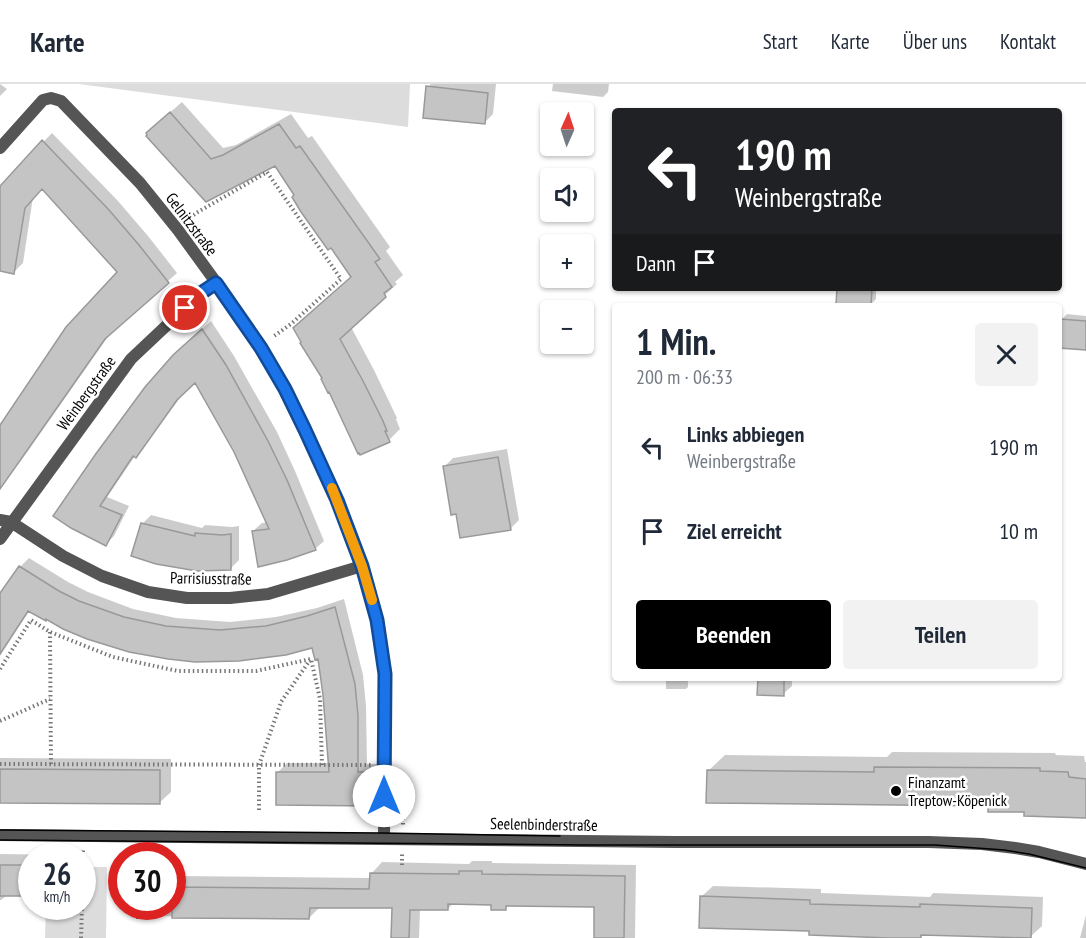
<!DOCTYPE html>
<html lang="de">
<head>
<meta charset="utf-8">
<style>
  :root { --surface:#fff; --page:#f2f2f3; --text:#1f2937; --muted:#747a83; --line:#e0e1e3; --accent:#000 }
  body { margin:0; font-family:"PT Sans Narrow",sans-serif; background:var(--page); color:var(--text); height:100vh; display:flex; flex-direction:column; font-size:22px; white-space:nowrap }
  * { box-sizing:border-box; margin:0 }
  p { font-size:20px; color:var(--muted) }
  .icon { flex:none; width:33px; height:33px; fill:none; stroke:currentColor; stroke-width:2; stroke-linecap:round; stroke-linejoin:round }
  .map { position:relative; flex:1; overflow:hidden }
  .panel { position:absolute; left:612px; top:219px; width:450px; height:378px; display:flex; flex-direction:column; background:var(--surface); border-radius:6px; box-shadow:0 2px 4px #0004 }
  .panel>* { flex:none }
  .top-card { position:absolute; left:612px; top:24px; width:450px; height:183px; border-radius:6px; box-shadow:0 2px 4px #0004; background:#202124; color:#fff; overflow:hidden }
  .needle { width:39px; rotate:3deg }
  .fabs { position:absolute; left:540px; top:18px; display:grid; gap:12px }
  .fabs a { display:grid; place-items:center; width:54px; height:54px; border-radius:6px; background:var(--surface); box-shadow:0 2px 4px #0004; font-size:30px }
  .speed { position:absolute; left:18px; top:758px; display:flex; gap:12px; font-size:30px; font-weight:700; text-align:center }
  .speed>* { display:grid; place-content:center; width:78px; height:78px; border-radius:50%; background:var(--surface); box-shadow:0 2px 4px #0004; line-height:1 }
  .speed small { font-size:15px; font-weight:400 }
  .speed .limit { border:9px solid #d22; background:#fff; color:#111 }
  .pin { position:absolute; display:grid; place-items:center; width:51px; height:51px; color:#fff; margin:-26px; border:3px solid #fff; border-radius:50%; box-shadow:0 2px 6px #0007 }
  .me { position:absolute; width:66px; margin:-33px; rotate:0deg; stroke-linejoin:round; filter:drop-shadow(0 0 4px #0008) }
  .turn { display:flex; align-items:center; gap:21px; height:126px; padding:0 24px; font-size:27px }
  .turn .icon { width:78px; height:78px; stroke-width:2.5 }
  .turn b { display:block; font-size:42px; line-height:51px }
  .then { display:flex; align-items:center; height:57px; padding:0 24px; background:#0003; gap:12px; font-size:22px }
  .round { display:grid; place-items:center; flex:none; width:63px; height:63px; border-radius:6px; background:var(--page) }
  .summary { display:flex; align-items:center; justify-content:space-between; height:102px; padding:0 24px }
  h1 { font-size:36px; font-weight:800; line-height:45px }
  .button { display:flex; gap:12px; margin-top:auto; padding:12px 24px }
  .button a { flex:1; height:69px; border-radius:6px; background:var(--accent); color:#fff; font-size:24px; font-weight:800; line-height:69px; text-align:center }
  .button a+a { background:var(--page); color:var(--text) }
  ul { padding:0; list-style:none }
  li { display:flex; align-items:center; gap:18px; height:84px; padding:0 24px }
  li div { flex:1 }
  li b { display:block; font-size:22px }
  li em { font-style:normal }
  header { display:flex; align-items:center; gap:36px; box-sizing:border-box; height:84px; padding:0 30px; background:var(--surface); border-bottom:2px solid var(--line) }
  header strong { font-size:28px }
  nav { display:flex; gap:33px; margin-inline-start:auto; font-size:21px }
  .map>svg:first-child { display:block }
</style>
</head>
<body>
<header>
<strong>Karte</strong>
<nav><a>Start</a><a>Karte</a><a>Über uns</a><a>Kontakt</a></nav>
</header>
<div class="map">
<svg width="1086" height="854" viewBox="0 0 1086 854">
  <rect width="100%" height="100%" fill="#fff"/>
  <path fill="#dcdcdc" d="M79 0H410L408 43Z
    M83 783H107L106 854H45L46 822H82Z"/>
  <path fill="#0003" d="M0 0 7 5 0 12Z
    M431 0H496L493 30 484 39 428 3Z
    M553 0H609L608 8 603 13 552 7Z
    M182 18 223 64 236 61 291 30 308 54 312 52 390 163 386 167 403 191 395 198 397 200 351 243 374 286 397 334 396 335 400 345 389 356 330 305 352 193 275 80 206 116 159 38Z
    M52 49 118 117 148 152 177 189 112 247 28 367 9 393 0 403V343L119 188 42 104 33 113 23 179 14 188 0 186V103Z
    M839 204H876V215L870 221Z
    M1067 230 1086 232V264L1061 236Z
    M211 237 234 272 277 348 295 387 324 457 315 465 253 447 262 439 268 438 235 367 195 296 185 307 144 363 135 372 107 413 129 422 114 452 106 460 71 443 184 262Z
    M507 365 519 436 510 445 457 428 444 383 453 374Z
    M151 431 202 444 205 441 232 443 239 442V476L230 485 142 440Z
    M29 474 68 498 88 508 133 525 176 534 230 538 276 533 317 524 344 515 363 591 366 622 367 680H382V711L373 720 278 688 287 679H329L324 611 319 574 313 562 30 526 0 572V512L20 483Z
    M666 594H688V603L686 605H666Z
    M760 594H792V602L783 610Z
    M892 668 1055 669 1056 671 1084 672 1085 678H1086V734L1026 727 989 720 708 687 725 671 887 673Z
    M0 674 171 675V708L159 719 0 718Z
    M0 770 69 771H32V811H7L1 816H0Z
    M472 777H492V779L636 781 635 854H595L596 821 510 820 505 825 492 820 453 819 448 825H420L419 854H392L393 822 320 823 309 834 146 832V822H172V792L371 794V790L382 778 469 780Z
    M713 802 821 805V809L930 813 933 809 1043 813 1042 842 1030 853 924 850 920 854 811 846 701 813Z
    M1086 831V854H1080Z"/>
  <path fill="#c4c4c4" stroke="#999" stroke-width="1.5" d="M426 2 488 9 485 40 423 34Z
    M170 28 211 75 223 71 279 40 296 64 300 62 380 175 375 178 392 203 384 209 386 213 340 255 363 297 383 337 387 347H385L390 358 360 371 359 369 358 370 329 308 328 309 321 295 322 294 300 259 301 258 293 244 351 193 331 164 328 166 301 128 292 113 294 111 275 82 206 118 146 52 147 51 146 49Z
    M42 56 109 126 139 161 169 199 105 255 0 405V341L66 243 117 188 42 105 25 124 14 190 0 187V102Z
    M837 204H872L871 222 836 220Z
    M1060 235 1086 237V266L1059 264Z
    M202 245 226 281 268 357 287 396 316 466 287 476 258 483 252 447 269 445 234 368 195 299 177 316 136 374 133 372 100 422 122 431 106 462 71 444 53 432 95 371 145 303 173 271Z
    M498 373 511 446 460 454 456 430 451 431 443 382Z
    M141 439 195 452V449L222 451 231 450V486L197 487 156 480 131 472Z
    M19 482 59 507 79 517 124 533 166 542 220 546 266 542 307 532 335 523 355 600 358 632V688H374V722L276 721V688H329L323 611 318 575 315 576 312 564 286 571 239 577 195 578 168 575 129 568 87 555 63 545 46 535V537L28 527 0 570V509Z
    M758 594H784V612L757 611Z
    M874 683 1040 684V687L1068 688 1069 693 1086 695V734L1024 732V728H988V722L706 719 707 686 874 688Z
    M0 685 160 686V720L0 719Z
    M0 781H32V812H0Z
    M459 787H482V790L625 792 624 854H594V823L506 822V826H491V821L448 820V826H410L409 854H391L392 824H310L309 835 172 834V803L369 805 370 789 459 790Z
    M700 812 810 816V820L920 823V820L1032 824 1031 854 921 851V854H888L809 851V847L699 844Z"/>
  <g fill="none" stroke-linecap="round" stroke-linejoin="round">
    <path stroke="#777" stroke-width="4" stroke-dasharray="1.5 3" stroke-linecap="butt" d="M190 134 196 129 267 88 341 195 291 240 274 252
      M50 548 51 680
      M0 585 31 536 50 548 113 573 178 587H256L311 575 320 615 322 681
      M0 637 50 615
      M0 680 371 681
      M399 725H403V741
      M259 726V681L281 618 310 576
      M402 781V769
      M82 795 83 766
      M138 835V822
      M81 854 82 822"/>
    <path stroke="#555" stroke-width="12" d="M0 64 43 16 51 14 61 17 140 99 178 146 226 212 261 263 284 305 305 346 337 416 362 482 377 536 385 590 384 755
      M0 436 11 438 63 472 102 492 148 508 187 514H230L268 510 362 482
      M0 455 131 275 201 209 216 199"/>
    <path stroke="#555" stroke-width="12" d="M0 751 676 758H929L982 760 1015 764 1039 768 1086 780"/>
    <path stroke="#000" stroke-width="1.5" d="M0 746 381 749 560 752
      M0 756 586 761H935L1004 766 1029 770 1086 784"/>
  </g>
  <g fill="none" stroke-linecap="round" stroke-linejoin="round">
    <defs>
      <path id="route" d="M185 224 201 209 216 199 261 264 285 305 305 346 337 416 362 482 377 536 385 590 384 712"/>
    </defs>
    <use href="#route" stroke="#114b97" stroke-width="15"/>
    <use href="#route" stroke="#1a73e8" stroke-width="10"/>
    <path stroke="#f59e0b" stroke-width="10" d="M332 404 362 482 372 516"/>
  </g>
  <circle fill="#000" stroke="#fff" stroke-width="2" cx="896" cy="707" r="6"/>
  <g text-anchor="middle" stroke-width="5" stroke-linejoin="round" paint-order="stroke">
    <g font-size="16" fill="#000" stroke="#fff">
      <text transform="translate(192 140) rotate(53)" y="6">Gelnitzstraße</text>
      <text transform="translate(86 309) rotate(-54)" y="6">Weinbergstraße</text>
      <text transform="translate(211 494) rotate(1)" y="6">Parrisiusstraße</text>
      <text transform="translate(544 740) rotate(1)" y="6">Seelenbinderstraße</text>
    </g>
    <g font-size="16" fill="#000" stroke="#fff" text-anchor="start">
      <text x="908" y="704">Finanzamt<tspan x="908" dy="18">Treptow-Köpenick</tspan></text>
    </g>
  </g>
</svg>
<div class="fabs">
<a><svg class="needle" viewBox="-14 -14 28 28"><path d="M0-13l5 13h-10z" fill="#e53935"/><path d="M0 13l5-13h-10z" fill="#747a83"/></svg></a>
<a><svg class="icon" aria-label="sound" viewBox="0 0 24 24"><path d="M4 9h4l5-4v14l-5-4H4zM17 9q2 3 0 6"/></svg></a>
<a>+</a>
<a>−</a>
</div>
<div class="speed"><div>26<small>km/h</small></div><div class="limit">30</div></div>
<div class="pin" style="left:185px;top:224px;background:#d93025"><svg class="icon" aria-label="arrive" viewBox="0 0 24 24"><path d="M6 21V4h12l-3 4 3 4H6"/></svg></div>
<svg class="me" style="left:384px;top:712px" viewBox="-20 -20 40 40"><circle r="19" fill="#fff"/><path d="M0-13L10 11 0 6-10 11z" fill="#1a73e8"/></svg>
<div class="top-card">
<div class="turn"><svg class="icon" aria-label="left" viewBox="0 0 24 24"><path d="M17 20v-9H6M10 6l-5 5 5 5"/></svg><div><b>190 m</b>Weinbergstraße</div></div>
<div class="then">Dann<svg class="icon" aria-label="arrive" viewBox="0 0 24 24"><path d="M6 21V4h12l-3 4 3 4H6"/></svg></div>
</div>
<section class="panel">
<div class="summary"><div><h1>1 Min.</h1><p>200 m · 06:33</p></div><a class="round"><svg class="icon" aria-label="close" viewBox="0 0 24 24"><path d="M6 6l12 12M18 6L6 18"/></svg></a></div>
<ul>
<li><svg class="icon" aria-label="left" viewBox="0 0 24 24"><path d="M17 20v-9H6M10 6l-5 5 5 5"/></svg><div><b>Links abbiegen</b><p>Weinbergstraße</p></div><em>190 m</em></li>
<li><svg class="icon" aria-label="arrive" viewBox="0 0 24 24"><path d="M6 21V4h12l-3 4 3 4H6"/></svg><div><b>Ziel erreicht</b></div><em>10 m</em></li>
</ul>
<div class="button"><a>Beenden</a><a>Teilen</a></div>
</section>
</div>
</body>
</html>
